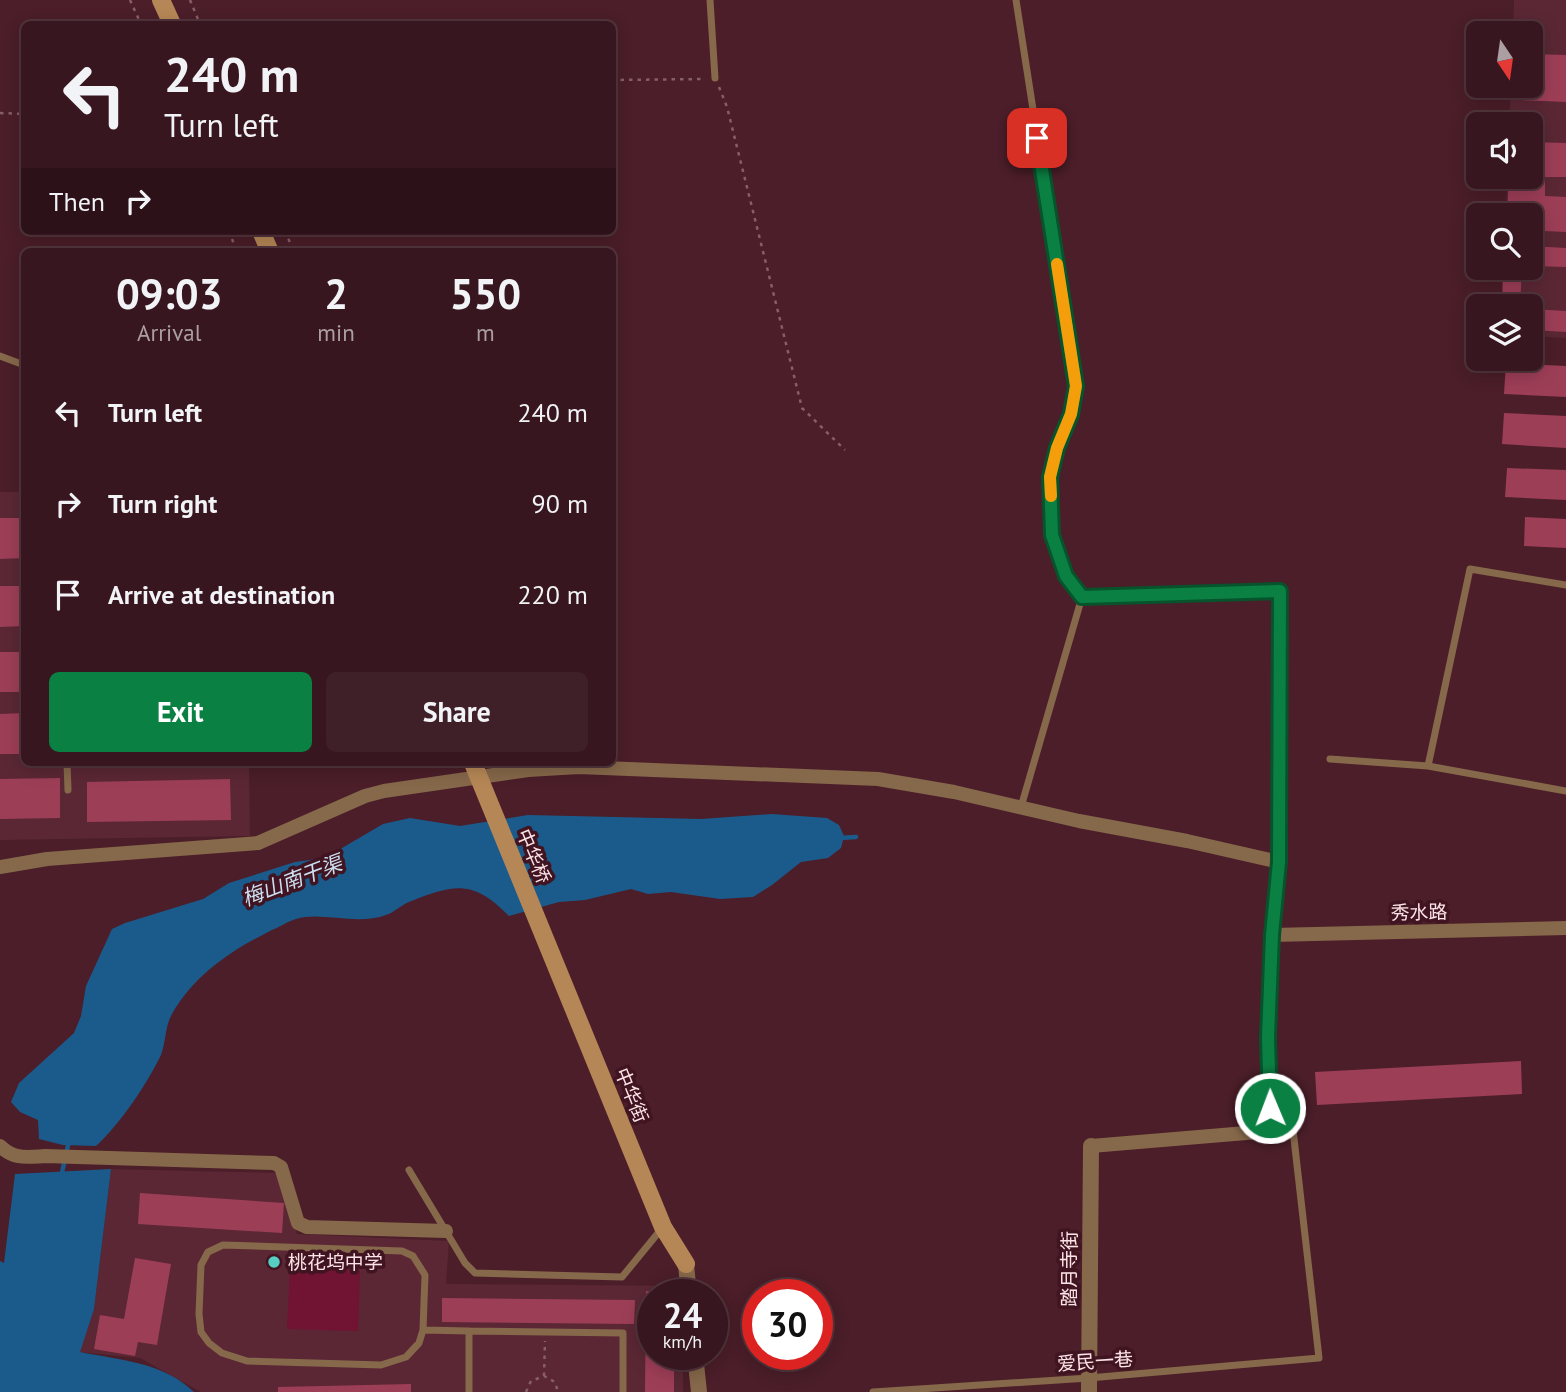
<!DOCTYPE html>
<html lang="en">
<head>
<meta charset="utf-8">
<style>
  :root { --surface:#38161f; --page:#3f1f28; --text:#f1f3f6; --muted:#ab9fa4; --line:#52353d; --accent:#0b8043 }
  body { margin:0; font-family:"PT Sans","Noto Sans SC",sans-serif; background:var(--page); color:var(--text); height:100vh; display:flex; flex-direction:column; font-size:26px; white-space:nowrap }
  * { box-sizing:border-box; margin:0 }
  p { font-size:23px; color:var(--muted) }
  .icon { flex:none; width:38px; height:38px; fill:none; stroke:currentColor; stroke-width:2; stroke-linecap:round; stroke-linejoin:round }
  .map { position:relative; flex:1; overflow:hidden }
  .side { position:absolute; left:21px; top:248px; width:595px; height:518px; display:flex; flex-direction:column; background:var(--surface); border-radius:10px; box-shadow:0 4px 18px #0003,0 0 0 2px var(--line) }
  .side>* { flex:none }
  .hud { position:absolute; left:21px; top:21px; width:595px; height:214px; border-radius:10px; box-shadow:0 4px 18px #0003,0 0 0 2px var(--line); background:#38161f; color:var(--text); overflow:hidden }
  .needle { width:46px; rotate:167deg }
  .buttons { position:absolute; left:1466px; top:21px; display:grid; gap:14px }
  .buttons a { display:grid; place-items:center; width:77px; height:77px; border-radius:10px; background:var(--surface); box-shadow:0 4px 18px #0003,0 0 0 2px var(--line); font-size:35px }
  .speed { position:absolute; left:637px; top:1279px; display:flex; gap:14px; font-size:35px; font-weight:700; text-align:center }
  .speed>* { display:grid; place-content:center; width:91px; height:91px; border-radius:50%; background:var(--surface); box-shadow:0 4px 18px #0003,0 0 0 2px var(--line); line-height:1 }
  .speed small { font-size:18px; font-weight:400 }
  .speed .limit { border:10px solid #d22; background:#fff; color:#111 }
  .pin { position:absolute; display:grid; place-items:center; width:60px; height:60px; color:#fff; margin:-30px; border-radius:14px; box-shadow:0 4px 10px #0006 }
  .me { position:absolute; width:77px; margin:-38px; rotate:359deg; stroke-linejoin:round; filter:drop-shadow(0 0 5px #0008) }
  .turn { display:flex; align-items:center; gap:24px; height:147px; padding:0 28px; font-size:32px }
  .turn .icon { width:91px; height:91px; stroke-width:2.5 }
  .turn b { display:block; font-size:49px; line-height:60px }
  .then { display:flex; align-items:center; height:66px; padding:0 28px; background:#0003; gap:14px; font-size:26px }
  .eta { display:flex; justify-content:space-evenly; align-items:center; height:119px; text-align:center }
  .eta b { font-size:42px; font-weight:800; line-height:49px }
  .action { display:flex; gap:14px; margin-top:auto; padding:14px 28px }
  .action a { flex:1; height:80px; border-radius:10px; background:var(--accent); color:#fff; font-size:28px; font-weight:800; line-height:80px; text-align:center }
  .action a+a { background:var(--page); color:var(--text) }
  ul { padding:0; list-style:none }
  li { display:flex; align-items:center; gap:21px; height:91px; padding:0 28px }
  li div { flex:1 }
  li b { display:block; font-size:26px }
  li em { font-style:normal }
  .map>svg:first-child { display:block }
</style>
</head>
<body>
<div class="map">
<svg width="1566" height="1392" viewBox="0 0 1566 1392">
  <rect width="100%" height="100%" fill="#4b1e29"/>
  <path fill="#5b2735" d="M1514 0H1566V338L1531 336V306H1502L1504 268H1531V215H1506L1507 177H1531V124H1509L1511 86H1531V33H1513Z
    M0 492H24V763H249L250 836 0 840Z
    M111 1169 277 1173 297 1234 449 1241 446 1284 685 1286V1295H653V1354L683 1355V1392H201L140 1358 79 1352 94 1309Z"/>
  <path fill="#711333" d="M290 1268 360 1270 358 1331 287 1329Z"/>
  <path fill="#1b5b8c" d="M772 814 827 818 839 825 844 836 841 848 828 858 801 862 772 885 753 897 720 899 671 892 648 894 631 889 585 900 559 902 509 916C474 880 455 883 409 902 401 905 395 912 386 915 357 926 321 911 296 919 288 921 280 927 272 930 232 950 195 974 172 1014 165 1026 166 1042 161 1055 147 1084 120 1124 96 1146L63 1145 39 1139 38 1120 20 1112 11 1102 19 1083 74 1033 81 1016 86 986 112 929 125 923 203 899 229 883 295 862 325 858 383 824 410 818 460 826 528 815 701 819Z
    M111 1169 94 1309 80 1352C119 1360 163 1362 194 1392H0V1261L4 1263 15 1174Z"/>
  <g fill="none" stroke-linecap="round" stroke-linejoin="round">
    <path stroke="#1b5b8c" stroke-width="4.5" d="M839 838 856 837
      M61 1177 69 1141"/>
  </g>
  <path fill="#9d3e57" d="M1531 54 1566 55V102L1521 100 1522 86H1531Z
    M1531 142 1566 143V177H1545V196L1566 197V232L1544 231 1543 236 1531 235V215H1507L1509 177H1531Z
    M1531 246 1566 248V267L1531 266Z
    M1508 268H1522L1520 306H1502L1503 269Z
    M1531 309 1566 311V332L1531 330Z
    M1506 363 1566 366V397L1504 394Z
    M1504 413 1566 416V448L1502 444Z
    M1507 468 1566 470V500L1505 497Z
    M1525 517 1566 519V548L1524 546Z
    M0 518H24V558L0 559Z
    M0 586H24V626L0 627Z
    M0 652H24V692H0Z
    M24 713V754H0V714Z
    M60 778V818L0 819V779Z
    M230 779 231 820 87 822V782Z
    M1521 1061 1522 1094 1317 1105 1315 1072Z
    M140 1193 284 1203 282 1233 138 1224Z
    M135 1258 171 1264 157 1345 138 1342 135 1356 94 1349 100 1315 124 1319Z
    M646 1291H675V1295H653V1354H674V1392H645Z
    M442 1298 635 1300 634 1324 442 1322Z
    M411 1384V1392H278V1387Z"/>
  <g fill="none" stroke-linecap="round" stroke-linejoin="round">
    <path stroke="#865f68" stroke-width="2.5" stroke-dasharray="3.5 5" stroke-linecap="butt" d="M130 0 141 24
      M190 0 200 24
      M612 80 704 79
      M719 87 727 107 802 408 845 450
      M0 113 24 114
      M229 231 237 252
      M285 231 294 252
      M544 1376 545 1341
      M526 1392 531 1381 544 1376 555 1382 558 1392"/>
    <path stroke="#86684a" stroke-width="7" d="M710 0 715 78
      M1016 0 1076 386 1071 414 1057 448 1050 477 1052 535 1066 576 1082 597 1280 591 1279 861
      M0 356 24 365
      M1330 759 1428 766 1566 791
      M67 763 68 790
      M1428 766 1470 569 1566 585
      M1021 807 1082 597
      M409 1170 465 1263 475 1273 622 1277 663 1227
      M223 1245 402 1251 413 1256 425 1275 423 1330 419 1343 406 1357 381 1365 247 1361 222 1353 209 1343 201 1332 199 1314 201 1265 208 1252Z
      M423 1330 469 1331
      M469 1392V1331L623 1333V1392
      M873 1392 1089 1378 1319 1358 1293 1130 1271 1131"/>
    <path stroke="#86684a" stroke-width="14" d="M0 867 47 859 258 843 365 796 384 791 528 770 579 767 878 779 954 792 1079 821 1187 841 1279 862C1271 952 1268 1041 1270 1131L1091 1146
      M1272 935 1566 928
      M0 1146C14 1160 27 1157 45 1156L274 1163 281 1167 298 1223 307 1227 446 1231"/>
    <path stroke="#86684a" stroke-width="16" d="M686 1264 689 1295
      M695 1354 699 1392
      M1089 1392 1091 1146"/>
    <path stroke="#b68756" stroke-width="18" d="M161 0 172 24
      M261 231 270 252
      M473 763 663 1227 686 1264"/>
  </g>
  <g fill="none" stroke-linecap="round" stroke-linejoin="round">
    <defs>
      <path id="route" d="M1037 138 1076 386 1071 414 1057 448 1050 477 1052 535 1066 576 1082 597 1280 591 1279 862 1272 935 1268 1037 1270 1108"/>
    </defs>
    <use href="#route" stroke="#07532c" stroke-width="18"/>
    <use href="#route" stroke="#0b8043" stroke-width="12"/>
    <path stroke="#f59e0b" stroke-width="12" d="M1051 496 1050 477 1057 448 1071 414 1076 386 1057 264"/>
  </g>
  <circle fill="#56cec2" stroke="#401420" stroke-width="2.5" cx="274" cy="1262" r="7"/>
  <g text-anchor="middle" stroke-width="7" stroke-linejoin="round" paint-order="stroke">
    <g font-size="19" fill="#fce3e7" stroke="#401420">
      <text transform="translate(534 856) rotate(67)" y="7">中华桥</text>
      <text transform="translate(1419 912) rotate(-1)" y="7">秀水路</text>
      <text transform="translate(632 1095) rotate(68)" y="7">中华街</text>
      <text transform="translate(1069 1269) rotate(-90)" y="7">踏月寺街</text>
      <text transform="translate(1095 1361) rotate(-4)" y="7">爱民一巷</text>
    </g>
    <g font-size="19" fill="#fce3e7" stroke="#401420" text-anchor="start">
      <text x="288" y="1269">桃花坞中学</text>
    </g>
    <g font-size="21" font-style="italic" fill="#ccdff0" stroke="#401420">
      <text transform="translate(292 881) rotate(-21)" y="7">梅山南干渠</text>
    </g>
  </g>
</svg>
<div class="buttons">
<a><svg class="needle" viewBox="-14 -14 28 28"><path d="M0-13l5 13h-10z" fill="#e53935"/><path d="M0 13l5-13h-10z" fill="#ab9fa4"/></svg></a>
<a><svg class="icon" aria-label="sound" viewBox="0 0 24 24"><path d="M4 9h4l5-4v14l-5-4H4zM17 9q2 3 0 6"/></svg></a>
<a><svg class="icon" aria-label="search" viewBox="0 0 24 24"><circle cx="10" cy="10" r="6"/><path d="M15 15l6 6"/></svg></a>
<a><svg class="icon" aria-label="layers" viewBox="0 0 24 24"><path d="M12 4l9 5-9 5-9-5zM3 14l9 5 9-5"/></svg></a>
</div>
<div class="speed"><div>24<small>km/h</small></div><div class="limit">30</div></div>
<div class="pin" style="left:1037px;top:138px;background:#d93025"><svg class="icon" aria-label="arrive" viewBox="0 0 24 24"><path d="M6 21V4h12l-3 4 3 4H6"/></svg></div>
<svg class="me" style="left:1270px;top:1108px" viewBox="-20 -20 40 40"><circle r="17" fill="#0b8043" stroke="#fff" stroke-width="3"/><path d="M0-11L8 9 0 5-8 9z" fill="#fff"/></svg>
<div class="hud">
<div class="turn"><svg class="icon" aria-label="left" viewBox="0 0 24 24"><path d="M17 20v-9H6M10 6l-5 5 5 5"/></svg><div><b>240 m</b>Turn left</div></div>
<div class="then">Then<svg class="icon" aria-label="right" viewBox="0 0 24 24"><path d="M7 20v-9h11M14 6l5 5-5 5"/></svg></div>
</div>
<section class="side">
<div class="eta">
<div><b>09:03</b><p>Arrival</p></div>
<div><b>2</b><p>min</p></div>
<div><b>550</b><p>m</p></div>
</div>
<ul>
<li><svg class="icon" aria-label="left" viewBox="0 0 24 24"><path d="M17 20v-9H6M10 6l-5 5 5 5"/></svg><div><b>Turn left</b></div><em>240 m</em></li>
<li><svg class="icon" aria-label="right" viewBox="0 0 24 24"><path d="M7 20v-9h11M14 6l5 5-5 5"/></svg><div><b>Turn right</b></div><em>90 m</em></li>
<li><svg class="icon" aria-label="arrive" viewBox="0 0 24 24"><path d="M6 21V4h12l-3 4 3 4H6"/></svg><div><b>Arrive at destination</b></div><em>220 m</em></li>
</ul>
<div class="action"><a>Exit</a><a>Share</a></div>
</section>
</div>
</body>
</html>
